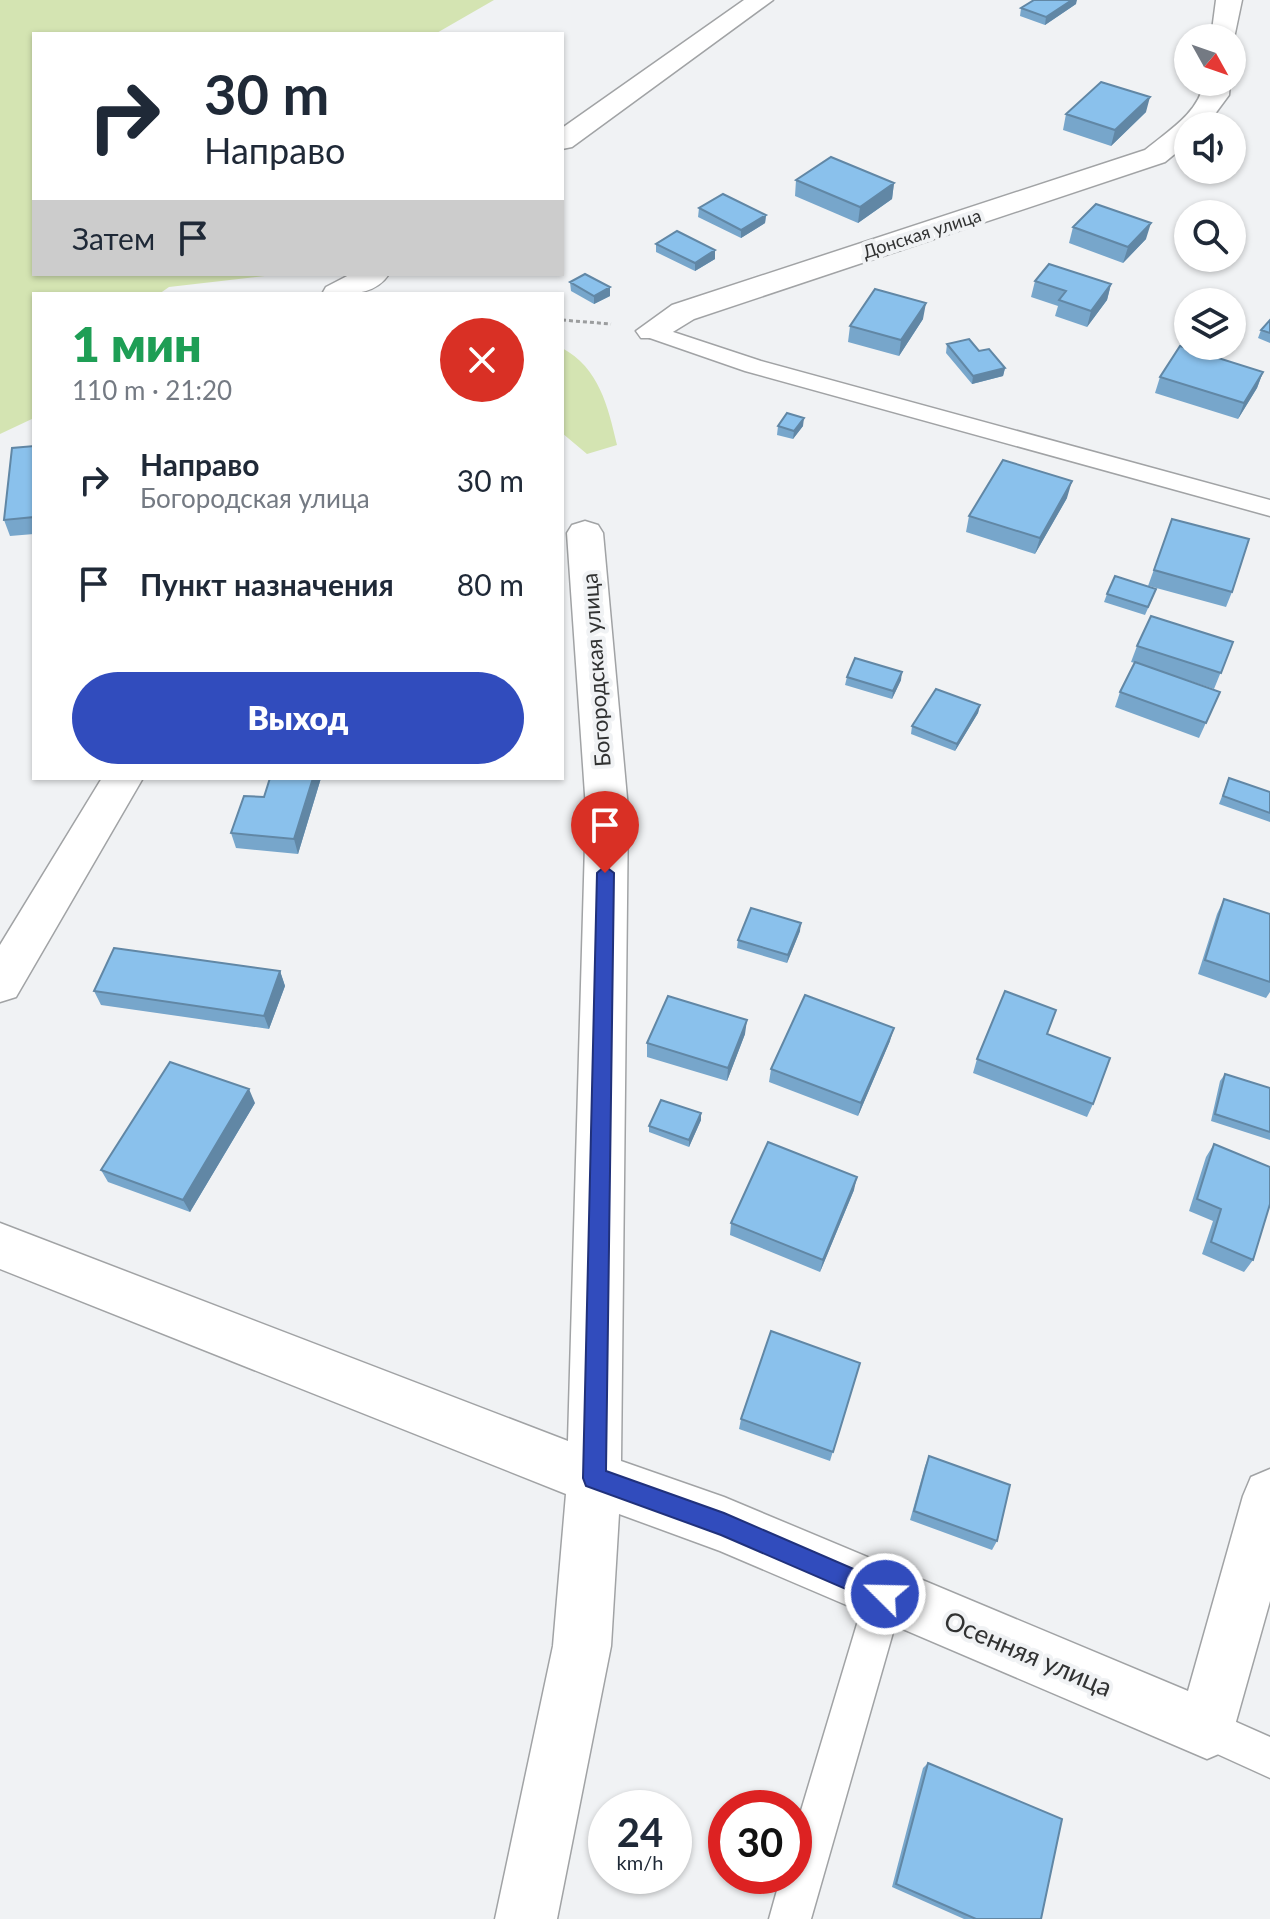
<!DOCTYPE html>
<html lang="ru">
<head>
<meta charset="utf-8">
<style>
  :root { --surface:#fff; --page:#f2f2f3; --text:#1f2937; --muted:#747a83; --accent:#314cbd }
  body { margin:0; font-family:Lato,sans-serif; background:var(--page); color:var(--text); height:100vh; display:flex; flex-direction:column; font-size:30px; white-space:nowrap }
  * { box-sizing:border-box; margin:0 }
  p { font-size:26px; color:var(--muted) }
  .icon { flex:none; width:44px; height:44px; fill:none; stroke:currentColor; stroke-width:2; stroke-linecap:round; stroke-linejoin:round }
  .map { position:relative; flex:1; overflow:hidden }
  .panel { position:absolute; left:32px; top:292px; width:532px; height:488px; display:flex; flex-direction:column; background:var(--surface); border-radius:0px; box-shadow:0 2px 6px #0004 }
  .panel>* { flex:none }
  .top-card { position:absolute; left:32px; top:32px; width:532px; height:244px; border-radius:0px; box-shadow:0 2px 6px #0004; background:#fff; color:var(--text); overflow:hidden }
  .needle { width:52px; rotate:130deg }
  .tools { position:absolute; left:1174px; top:24px; display:grid; gap:16px }
  .tools a { display:grid; place-items:center; width:72px; height:72px; border-radius:50%; background:var(--surface); box-shadow:0 2px 6px #0004; font-size:40px }
  .speed { position:absolute; left:588px; top:1790px; display:flex; gap:16px; font-size:40px; font-weight:700; text-align:center }
  .speed>* { display:grid; place-content:center; width:104px; height:104px; border-radius:50%; background:var(--surface); box-shadow:0 2px 6px #0004; line-height:1 }
  .speed small { font-size:20px; font-weight:400 }
  .speed .limit { border:12px solid #d22; background:#fff; color:#111 }
  .pin { position:absolute; display:grid; place-items:center; width:68px; height:68px; color:#fff; margin:-82px -34px; border-radius:50% 50% 50% 0; rotate:-45deg; box-shadow:0 0 8px #0007 }
  .pin .icon { rotate:45deg }
  .me { position:absolute; width:88px; margin:-44px; rotate:293deg; stroke-linejoin:round; filter:drop-shadow(0 0 6px #0008) }
  .turn { display:flex; align-items:center; gap:28px; height:168px; padding:0 40px; font-size:36px }
  .turn .icon { width:104px; height:104px; stroke-width:2.5 }
  .turn b { display:block; font-size:56px; line-height:68px }
  .then { display:flex; align-items:center; height:76px; padding:0 40px; background:#0003; gap:16px; font-size:30px }
  .round { display:grid; place-items:center; flex:none; width:84px; height:84px; border-radius:42px; background:var(--page) }
  .summary { display:flex; align-items:center; justify-content:space-between; height:136px; padding:0 40px }
  h1 { font-size:48px; font-weight:800; line-height:60px; color:#1e9e55 }
  .cta { display:flex; gap:16px; margin-top:auto; padding:16px 40px }
  .cta a { flex:1; height:92px; border-radius:48px; background:var(--accent); color:#fff; font-size:32px; font-weight:800; line-height:92px; text-align:center }
  ul { padding:0; list-style:none }
  li { display:flex; align-items:center; gap:24px; height:104px; padding:0 40px }
  li div { flex:1 }
  li b { display:block; font-size:30px }
  li em { font-style:normal }
  .map>svg:first-child { display:block }
</style>
</head>
<body>
<div class="map">
<svg width="1270" height="1919" viewBox="0 0 1270 1919">
  <rect width="100%" height="100%" fill="#f0f2f4"/>
  <path fill="#d4e4b2" d="M0 0H494L435 34H34V274H282L169 287 159 294H34V418L0 434Z
    M562 348C599 368 608 406 617 445L587 454 562 433Z"/>
  <g fill="none" stroke-linecap="round" stroke-linejoin="round">
    <defs>
      <path id="service" d="M652 325 761 361 1270 500V516L745 371 644 336 641 331 644 326Z
        M885 1575 899 1580 904 1594 811 1919H769L781 1876H794V1834L866 1594 871 1580Z
        M1207 1709 1270 1737V1778L1193 1743 1187 1729 1193 1715Z"/>
      <path id="minor" d="M744 0H773L572 147 562 149V128Z
        M1216 0H1242L1233 43 1232 38H1211Z
        M1204 82H1230L1229 95 1206 126H1188V143L1165 162 694 319 663 338H641L636 331 672 305 1145 150C1168 131 1199 113 1204 82Z
        M351 274H389C374 297 346 294 322 294L326 287Z
        M585 521 598 525 603 533 628 809 621 1461 724 1497 1188 1691 1243 1496 1251 1477 1270 1469V1601L1228 1750 1207 1759 720 1551 619 1514 611 1646 557 1919H495L553 1646 566 1494 0 1269V1223L568 1441 586 809 567 533 572 525Z
        M102 778H143L16 997 0 1002V945Z"/>
    </defs>
    <use href="#service" stroke="#a1a3a5" stroke-width="3"/>
    <use href="#minor" stroke="#a1a3a5" stroke-width="3"/>
    <path stroke="#9b9d9e" stroke-width="3" stroke-dasharray="4 3" stroke-linecap="butt" d="M562 320 611 324"/>
    <use href="#service" fill="#fff" fill-rule="evenodd"/>
    <use href="#minor" fill="#fff" fill-rule="evenodd"/>
  </g>
  <path fill="#77a6cb" d="M1076 4 1045 25 1020 16 1021 8Z
    M1146 112 1111 146 1063 130 1066 114Z
    M796 180 894 183 892 199 858 223 795 196Z
    M699 208 766 215 765 223 741 238 698 217Z
    M1073 227 1146 239 1123 263 1069 243Z
    M656 244 715 259 695 271 656 252Z
    M1035 281 1111 284 1107 300 1087 327 1055 316 1058 306 1031 297Z
    M570 282 610 287V296L594 304 571 291Z
    M923 319 899 356 848 342 850 326Z
    M1270 320V343L1258 338 1261 330Z
    M947 344 979 351 1005 368 1003 376 972 384 946 353Z
    M1263 372 1257 388 1238 419 1155 393 1160 377Z
    M778 426H803L793 439 777 435Z
    M34 446V534L10 536 4 520Z
    M1067 498 1035 554 966 532 969 516Z
    M1172 519 1232 592 1226 607 1149 586 1153 597 1145 615 1104 602 1107 594 1148 586Z
    M1233 642 1214 689 1178 677 1220 692 1199 738 1115 707 1120 692 1135 663 1131 662 1137 646Z
    M847 677 901 680 892 699 845 685Z
    M980 705 978 713 955 751 911 734 912 726Z
    M270 778H321L298 854 236 848 231 833 264 797Z
    M1229 778 1270 792V822L1219 804Z
    M1224 899 1270 914V992L1266 998 1198 974 1217 914Z
    M800 931 787 963 737 948 738 940Z
    M280 971 285 986 269 1029 101 1005 94 991Z
    M745 1034 727 1081 647 1057V1043Z
    M890 1041 858 1116 769 1082 771 1069Z
    M977 1059 1093 1104 1087 1117 973 1073Z
    M1225 1074 1270 1088V1140L1211 1121 1220 1081Z
    M255 1103 190 1212 108 1182 101 1170Z
    M701 1113V1120L689 1147 649 1132V1126Z
    M1214 1144 1253 1260 1244 1272 1202 1254 1213 1221 1189 1211 1206 1157Z
    M854 1190 820 1272 730 1235 731 1223Z
    M860 1363 830 1461 739 1429 741 1419Z
    M929 1456 997 1541 992 1550 910 1520 925 1466Z
    M928 1763 1041 1919H964L892 1887 923 1768Z"/>
  <path fill="#6187a5" d="M1072 0H1077L1076 4 1045 25 1046 17Z
    M1150 97 1146 112 1111 146 1115 130Z
    M894 183 892 199 858 223 860 207Z
    M766 215 765 223 741 238V230Z
    M1151 223 1146 239 1123 263 1128 247Z
    M715 250V259L695 271V263Z
    M1111 284 1107 300 1087 327 1091 311Z
    M610 287V296L594 304V296Z
    M926 303 923 319 899 356 901 340Z
    M1005 368 1003 376 972 384 973 376Z
    M1263 372 1257 388 1238 419 1244 403Z
    M804 418 803 426 793 439 794 431Z
    M1072 481 1067 498 1035 554 1040 538Z
    M902 672 901 680 892 699 893 691Z
    M980 705 978 713 955 751 957 744Z
    M313 778H321L298 854 294 839Z
    M801 923 800 931 787 963 788 955Z
    M280 971 285 986 269 1029 264 1016Z
    M747 1020 745 1034 727 1081 728 1068Z
    M894 1028 890 1041 858 1116 861 1103Z
    M249 1089 255 1103 190 1212 183 1200Z
    M701 1113V1120L689 1147V1140Z
    M857 1177 854 1190 820 1272 823 1260Z"/>
  <path fill="#8ac1ec" stroke="#6187a5" stroke-width="2" d="M1034 0H1072L1046 17 1021 8Z
    M1101 82 1150 97 1115 130 1066 114Z
    M831 157 894 183 860 207 796 180Z
    M723 194 766 215 741 230 699 208Z
    M1096 204 1151 223 1128 247 1073 227Z
    M677 231 715 250 695 263 656 244Z
    M1049 264 1111 284 1091 311 1059 300 1066 291 1035 281Z
    M585 274 610 287 594 296 570 282Z
    M875 289 926 303 901 340 850 326Z
    M1270 320V333L1261 330Z
    M969 339 979 351 989 349 1005 368 973 376 947 344Z
    M1180 346 1263 372 1244 403 1160 377Z
    M787 413 804 418 794 431 778 426Z
    M34 446V517L4 520 12 448Z
    M1003 460 1072 481 1040 538 969 516Z
    M1172 519 1249 539 1232 592 1154 570Z
    M1115 576 1156 589 1148 607 1107 594Z
    M1151 616 1233 642 1221 673 1137 646Z
    M855 658 902 672 893 691 847 677Z
    M1135 662 1220 692 1206 723 1120 692Z
    M936 689 980 705 957 744 912 726Z
    M270 778H313L294 839 231 833 244 796 264 797Z
    M1229 778 1270 792V813L1223 796Z
    M1224 899 1270 914V982L1205 960Z
    M751 908 801 923 788 955 738 940Z
    M114 948 280 971 264 1016 94 991Z
    M1005 991 1056 1010 1047 1034 1110 1058 1093 1104 977 1059Z
    M805 995 894 1028 861 1103 771 1069Z
    M668 996 747 1020 728 1068 647 1043Z
    M170 1062 249 1089 183 1200 101 1170Z
    M1225 1074 1270 1088V1132L1215 1114Z
    M661 1100 701 1113 689 1140 649 1126Z
    M768 1142 857 1177 823 1260 731 1223Z
    M1214 1144 1270 1167V1204L1253 1260 1211 1242 1221 1209 1197 1199Z
    M771 1331 860 1363 833 1452 741 1419Z
    M929 1456 1010 1485 997 1541 914 1511Z
    M928 1763 1062 1819 1041 1919H976L896 1884Z"/>
  <path fill="#314cbd" stroke="#20317b" stroke-width="2" d="M605 866 614 873 606 1471 724 1513 893 1586 896 1594 893 1603 885 1606 721 1535 586 1486 583 1478 597 873Z"/>
  <g text-anchor="middle" stroke-width="8" stroke-linejoin="round" paint-order="stroke">
    <g font-size="18" fill="#313232" stroke="#f0f2f4">
      <text transform="translate(922 234) rotate(-18)" y="6">Донская улица</text>
    </g>
    <g font-size="22" fill="#313232" stroke="#f0f2f4">
      <text transform="translate(596 670) rotate(-94)" y="8">Богородская улица</text>
    </g>
    <g font-size="26" fill="#313232" stroke="#f0f2f4">
      <text transform="translate(1028 1654) rotate(23)" y="9">Осенняя улица</text>
    </g>
  </g>
</svg>
<div class="tools">
<a><svg class="needle" viewBox="-14 -14 28 28"><path d="M0-13l5 13h-10z" fill="#e53935"/><path d="M0 13l5-13h-10z" fill="#747a83"/></svg></a>
<a><svg class="icon" aria-label="sound" viewBox="0 0 24 24"><path d="M4 9h4l5-4v14l-5-4H4zM17 9q2 3 0 6"/></svg></a>
<a><svg class="icon" aria-label="search" viewBox="0 0 24 24"><circle cx="10" cy="10" r="6"/><path d="M15 15l6 6"/></svg></a>
<a><svg class="icon" aria-label="layers" viewBox="0 0 24 24"><path d="M12 4l9 5-9 5-9-5zM3 14l9 5 9-5"/></svg></a>
</div>
<div class="speed"><div>24<small>km/h</small></div><div class="limit">30</div></div>
<div class="pin" style="left:605px;top:873px;background:#d93025"><svg class="icon" aria-label="arrive" viewBox="0 0 24 24"><path d="M6 21V4h12l-3 4 3 4H6"/></svg></div>
<svg class="me" style="left:885px;top:1594px" viewBox="-20 -20 40 40"><circle r="17" fill="#314cbd" stroke="#fff" stroke-width="3"/><path d="M0-11L8 9 0 5-8 9z" fill="#fff"/></svg>
<div class="top-card">
<div class="turn"><svg class="icon" aria-label="right" viewBox="0 0 24 24"><path d="M7 20v-9h11M14 6l5 5-5 5"/></svg><div><b>30 m</b>Направо</div></div>
<div class="then">Затем<svg class="icon" aria-label="arrive" viewBox="0 0 24 24"><path d="M6 21V4h12l-3 4 3 4H6"/></svg></div>
</div>
<section class="panel">
<div class="summary"><div><h1>1 мин</h1><p>110 m · 21:20</p></div><a class="round" style="background:#d93025;color:#fff"><svg class="icon" aria-label="close" viewBox="0 0 24 24"><path d="M6 6l12 12M18 6L6 18"/></svg></a></div>
<ul>
<li><svg class="icon" aria-label="right" viewBox="0 0 24 24"><path d="M7 20v-9h11M14 6l5 5-5 5"/></svg><div><b>Направо</b><p>Богородская улица</p></div><em>30 m</em></li>
<li><svg class="icon" aria-label="arrive" viewBox="0 0 24 24"><path d="M6 21V4h12l-3 4 3 4H6"/></svg><div><b>Пункт назначения</b></div><em>80 m</em></li>
</ul>
<div class="cta"><a>Выход</a></div>
</section>
</div>
</body>
</html>
